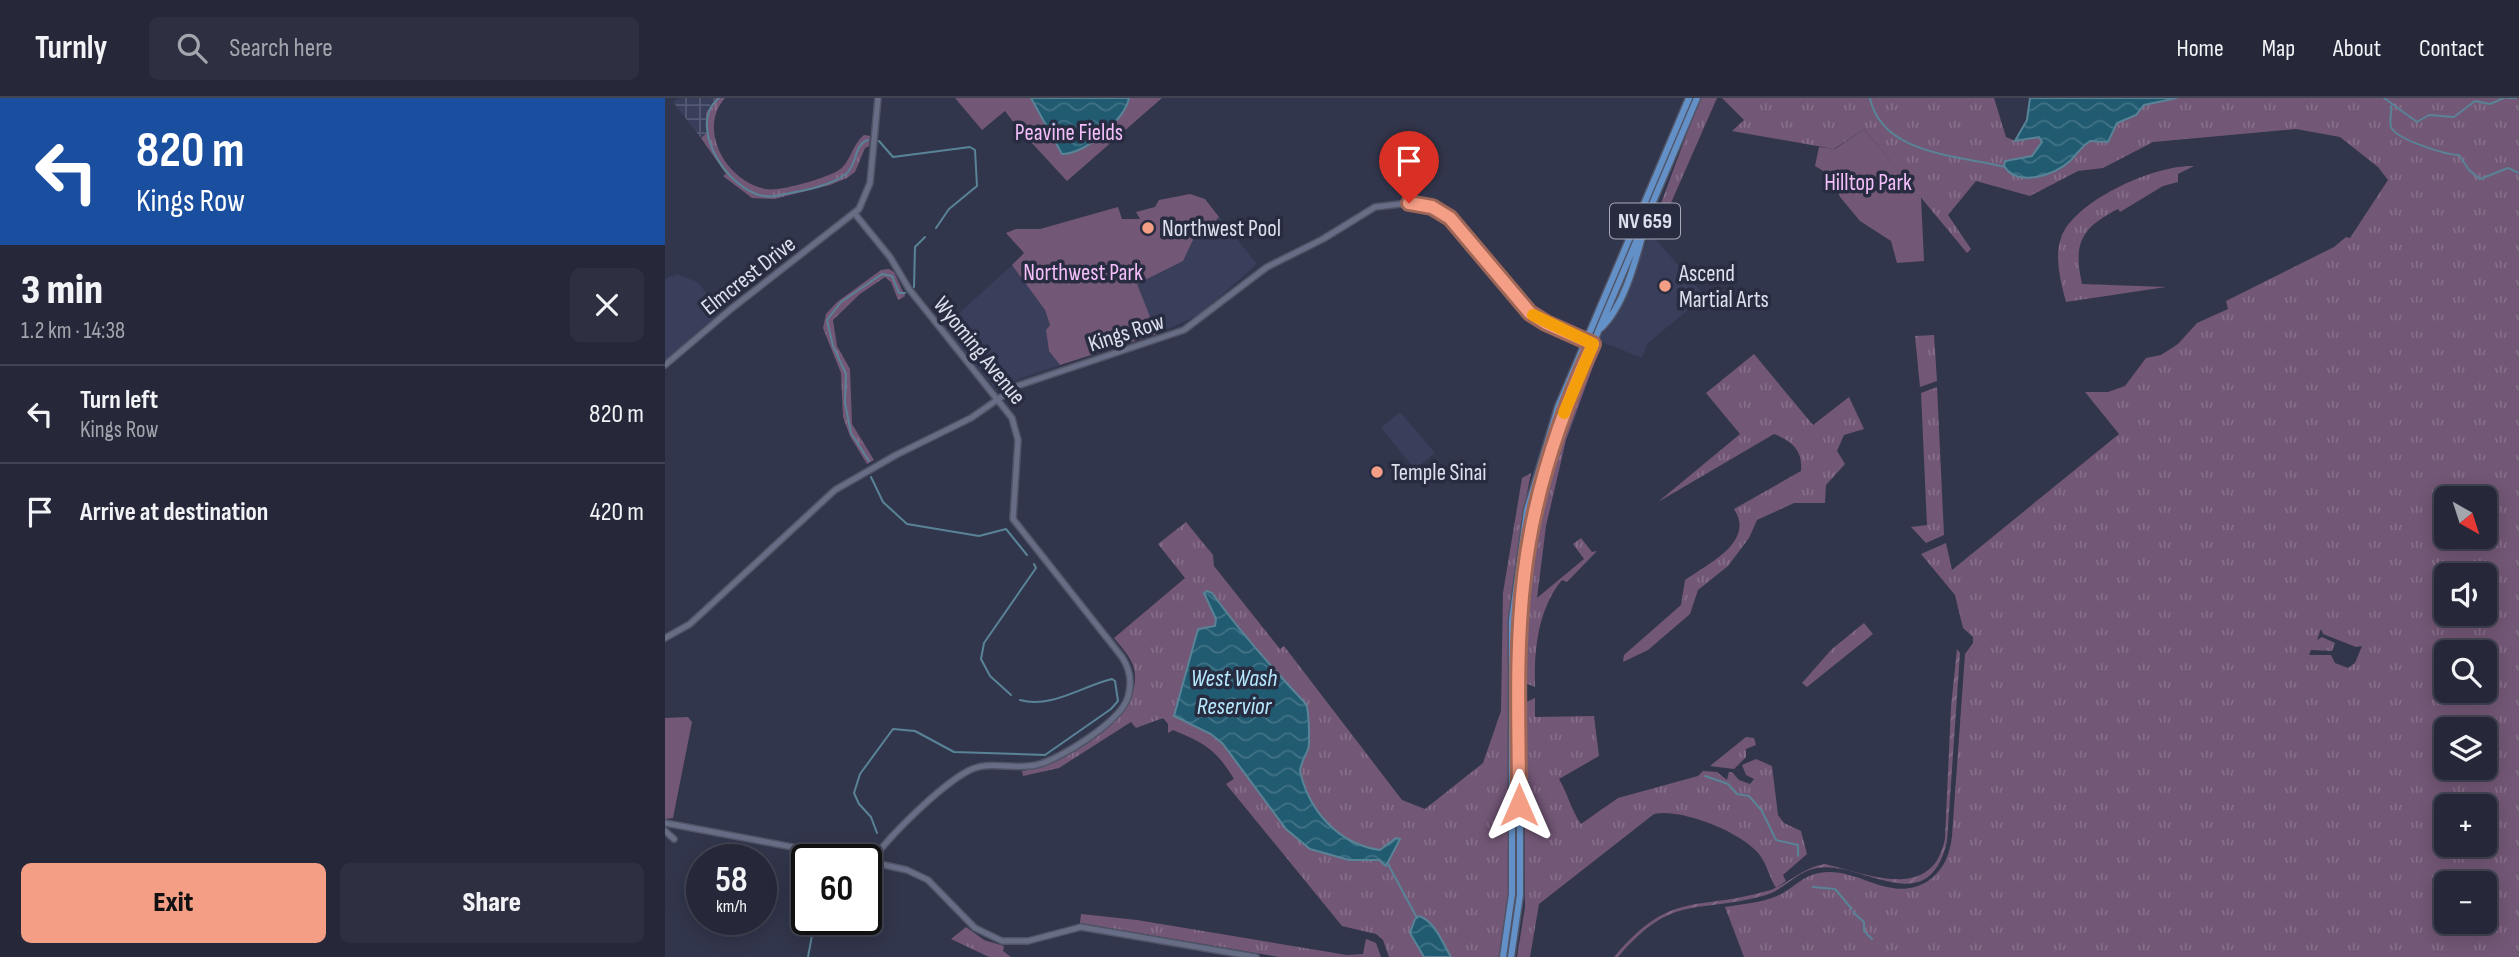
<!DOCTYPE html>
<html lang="en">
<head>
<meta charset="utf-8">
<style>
  :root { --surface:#262839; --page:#2e3041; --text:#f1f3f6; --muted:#a4a6ae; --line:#424453; --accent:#f49e86 }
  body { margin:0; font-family:"Sofia Sans Condensed",sans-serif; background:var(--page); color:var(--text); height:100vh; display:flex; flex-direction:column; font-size:26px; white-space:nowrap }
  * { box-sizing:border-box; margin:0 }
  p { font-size:23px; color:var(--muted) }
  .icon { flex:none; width:38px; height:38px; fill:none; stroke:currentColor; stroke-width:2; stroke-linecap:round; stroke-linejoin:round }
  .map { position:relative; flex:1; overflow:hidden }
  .sheet { display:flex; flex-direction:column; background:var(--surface); width:665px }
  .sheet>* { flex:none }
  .top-card { background:#1a4fa0; color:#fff; overflow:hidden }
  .needle { width:46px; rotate:141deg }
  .controls { position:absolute; left:1769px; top:388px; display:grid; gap:14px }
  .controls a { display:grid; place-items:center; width:63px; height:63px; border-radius:10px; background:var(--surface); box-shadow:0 4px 18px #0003,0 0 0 2px var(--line); font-size:35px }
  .speed { position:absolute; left:21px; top:746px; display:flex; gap:14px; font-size:35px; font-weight:700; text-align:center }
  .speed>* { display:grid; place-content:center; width:91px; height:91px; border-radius:50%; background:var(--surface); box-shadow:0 4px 18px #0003,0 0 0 2px var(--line); line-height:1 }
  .speed small { font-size:18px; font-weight:400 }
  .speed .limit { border:4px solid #111; border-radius:10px; background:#fff; color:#111 }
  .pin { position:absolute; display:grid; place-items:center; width:60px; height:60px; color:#fff; margin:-72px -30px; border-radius:50% 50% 50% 0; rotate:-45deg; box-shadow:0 0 7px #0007 }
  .pin .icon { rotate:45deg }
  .me { position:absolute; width:77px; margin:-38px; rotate:0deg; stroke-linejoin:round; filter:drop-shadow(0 0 5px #0008) }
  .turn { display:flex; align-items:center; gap:24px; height:147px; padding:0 21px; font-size:32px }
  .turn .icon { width:91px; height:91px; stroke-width:2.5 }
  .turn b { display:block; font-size:49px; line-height:60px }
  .round { display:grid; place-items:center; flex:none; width:74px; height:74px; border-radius:10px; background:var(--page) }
  .headline { display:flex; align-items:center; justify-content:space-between; height:119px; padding:0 21px }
  h1 { font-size:42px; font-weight:800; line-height:52px }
  .action { display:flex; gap:14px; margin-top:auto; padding:14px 21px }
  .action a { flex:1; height:80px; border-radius:10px; background:var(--accent); color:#111; font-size:28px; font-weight:800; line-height:80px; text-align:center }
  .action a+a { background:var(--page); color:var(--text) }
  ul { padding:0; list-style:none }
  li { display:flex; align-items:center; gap:21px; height:98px; padding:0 21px; border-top:2px solid var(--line) }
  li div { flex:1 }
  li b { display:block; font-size:26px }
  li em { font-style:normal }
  header { display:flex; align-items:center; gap:42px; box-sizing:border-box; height:98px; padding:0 35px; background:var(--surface); border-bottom:2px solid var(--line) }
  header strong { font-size:33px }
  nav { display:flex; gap:38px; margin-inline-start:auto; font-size:24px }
  .search { width:490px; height:63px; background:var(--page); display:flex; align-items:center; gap:18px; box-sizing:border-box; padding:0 24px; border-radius:10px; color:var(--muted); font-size:26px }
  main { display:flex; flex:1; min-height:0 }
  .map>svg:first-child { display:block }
</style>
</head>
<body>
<header>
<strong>Turnly</strong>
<div class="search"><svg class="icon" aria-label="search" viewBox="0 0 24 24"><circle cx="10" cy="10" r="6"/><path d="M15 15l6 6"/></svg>Search here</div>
<nav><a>Home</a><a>Map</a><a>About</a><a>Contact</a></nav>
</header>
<main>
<section class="sheet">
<div class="top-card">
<div class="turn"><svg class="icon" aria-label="left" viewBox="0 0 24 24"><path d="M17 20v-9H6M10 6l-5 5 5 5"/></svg><div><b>820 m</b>Kings Row</div></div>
</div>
<div class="headline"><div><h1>3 min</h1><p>1.2 km · 14:38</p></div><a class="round"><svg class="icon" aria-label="close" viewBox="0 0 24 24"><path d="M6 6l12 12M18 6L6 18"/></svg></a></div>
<ul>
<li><svg class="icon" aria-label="left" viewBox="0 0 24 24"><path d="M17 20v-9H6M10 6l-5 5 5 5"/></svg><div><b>Turn left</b><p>Kings Row</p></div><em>820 m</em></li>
<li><svg class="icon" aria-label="arrive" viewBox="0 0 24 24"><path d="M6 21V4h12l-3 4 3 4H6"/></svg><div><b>Arrive at destination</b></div><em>420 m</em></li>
</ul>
<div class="action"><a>Exit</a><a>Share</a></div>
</section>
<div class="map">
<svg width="1854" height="859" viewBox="0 0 1854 859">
  <defs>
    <pattern id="industrial-grid" width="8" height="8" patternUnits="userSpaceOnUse" patternTransform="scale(1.75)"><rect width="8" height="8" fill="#393f5b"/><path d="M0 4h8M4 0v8" fill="none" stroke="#555a73"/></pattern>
    <pattern id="grass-tufts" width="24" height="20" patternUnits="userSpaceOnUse" patternTransform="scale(1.75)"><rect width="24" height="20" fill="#735776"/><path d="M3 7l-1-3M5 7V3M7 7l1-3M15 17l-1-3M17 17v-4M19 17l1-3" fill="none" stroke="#866f8a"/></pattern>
    <pattern id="garden-furrows" width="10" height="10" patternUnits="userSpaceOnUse" patternTransform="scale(1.75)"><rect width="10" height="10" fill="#735776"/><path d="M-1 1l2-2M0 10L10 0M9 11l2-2" fill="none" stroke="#866f8a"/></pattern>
    <pattern id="water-waves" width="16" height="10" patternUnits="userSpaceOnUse" patternTransform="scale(1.75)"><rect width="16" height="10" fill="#215b71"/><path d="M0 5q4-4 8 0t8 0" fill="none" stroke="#417286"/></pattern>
  </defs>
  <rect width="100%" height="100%" fill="#32364c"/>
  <path fill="#393f5b" d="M554 119 592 166 535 216 492 236 471 186 518 163 529 140 543 131Z
    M985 135 1040 198 983 245 977 260 937 244 935 239 951 215Z
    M347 167 380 212 385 227 381 232 384 253 395 267 357 280 332 293 279 229Z
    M12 176 32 184 57 213 0 262V181Z
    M735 314 770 355 750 371 716 330Z"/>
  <path fill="url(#industrial-grid)" d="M14 0H51L46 5 41 23 42 35 36 40 8 4Z"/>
  <path fill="url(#grass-tufts)" fill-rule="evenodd" d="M51 0H60C32 31 61 84 101 91 114 94 162 80 174 72 186 64 186 48 199 37L205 38 204 48 200 50 190 74 182 80 165 87 109 101 87 100 58 78 61 76 36 40 42 35 41 15Z
    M1035 0H1052L991 139 985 135Z
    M1057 0H1329L1341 39 1350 43 1362 22 1365 0H1854V859H1079L1060 809C1077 806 1096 805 1112 798 1128 791 1137 778 1154 775 1192 767 1225 807 1263 783 1279 772 1285 756 1287 738L1300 556 1308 545V539L1298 530 1290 497 1256 456 1281 445 1287 472 1454 336 1420 294H1443L1460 288 1481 260 1496 257 1513 246 1532 225 1563 211 1561 203 1669 149 1681 139 1685 140 1723 82 1713 69 1675 39 1631 31 1488 44 1438 70 1413 73 1365 98 1311 83 1283 117 1306 151 1302 155 1199 31 1169 51 1067 33 1079 22ZM1782 401H1820V439H1782ZM1782 478H1820V516H1782ZM1656 531 1658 536 1691 549 1697 548 1690 565 1683 570 1670 565 1666 557H1644L1646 552 1667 553 1670 545 1657 539 1652 542ZM1782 555H1820V593H1782ZM1782 632H1820V670H1782ZM1782 709H1820V747H1782ZM1782 786H1820V824H1782Z
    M1529 68 1513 76V84L1498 88 1455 114 1453 111C1416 130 1408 145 1417 186L1501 189 1401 204C1396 185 1389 159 1396 140 1409 102 1492 66 1529 68Z
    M224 171 229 174 240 198 233 202 226 184 220 179 195 196 168 222 172 248 185 271 187 326 209 362 202 366 185 338 178 319 176 275 158 230 161 216 172 204 216 172Z
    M1269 237 1272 283 1255 289 1250 238Z
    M933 255 901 342 881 428 872 500 919 461 908 446 916 440 927 454 932 453 902 484 897 482C873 511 869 551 870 589L860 585C861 460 880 371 928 256Z
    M1089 256 1148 327 1184 299 1199 331 1179 337 1172 353 1180 366 1161 387 1160 405H1129L1092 422 1084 440 1063 468 1033 492 1025 516 983 552 958 564 959 557 1016 507 1020 482C1042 466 1091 444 1069 411L1136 373C1138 352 1127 343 1109 336L993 404 1075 336 1041 295Z
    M1272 289 1279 437 1261 445 1246 429 1262 427 1256 295Z
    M866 375C846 471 843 553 843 651 843 719 850 792 834 859H724L718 842 711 836 677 828 561 686 569 681C551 651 539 645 508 632L503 635V626L498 620 471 630 466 624 394 670 358 678 357 673C397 668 472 624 470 578 470 563 458 551 449 540L520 480 493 446 521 424 548 457 549 468 615 551 619 548 737 702 760 711 818 665 836 613 838 495 857 380Z
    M1199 525 1208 536 1142 589 1137 585 1167 551Z
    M870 600V619L929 618 934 658 894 681C904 698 905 710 916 726L953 700 1033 678 1038 673 1052 674 1062 682 1064 674H1067L1074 682 1085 686 1089 681 1081 677 1077 667 1091 661 1107 668 1113 717 1119 725 1136 733 1142 756 1118 777 1121 783 1111 790C1104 779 1102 766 1094 756 1076 734 1016 710 989 716L874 806 865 859H852L860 809 859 605Z
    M1081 639 1089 640 1091 647 1081 651V659L1069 671 1045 668Z
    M416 816 472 822 682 857 698 856 701 841 711 845 716 859H614L415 825Z
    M301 829 319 842 339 848 338 853 346 859H324L286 841Z"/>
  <path fill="#735776" d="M290 0H497L402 83 353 30 340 13 317 32Z
    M1199 31 1256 99 1259 163 1232 165 1226 143 1195 123 1175 99 1167 78 1150 68 1154 49 1170 51Z
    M525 96 540 101 554 119 543 131 529 140 518 163 472 186 492 236 395 267 384 253 381 232 385 227 380 212 347 167 359 155 341 135 351 131H375L453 109 457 121H475L471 114 490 109 494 102Z
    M23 619 27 624 8 720 0 721V620Z"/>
  <path fill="url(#garden-furrows)" d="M1292 551 1295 555 1282 743C1264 825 1197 762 1152 770 1132 773 1120 791 1101 797 1030 817 1009 794 953 859H949C1007 791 1029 814 1102 793 1124 787 1135 770 1160 766 1202 776 1267 805 1280 741L1286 609Z"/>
  <path fill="url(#water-waves)" stroke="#598396" stroke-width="2" d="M366 0H464C460 22 419 57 397 56Z
    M1365 0H1512L1479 7 1471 17 1452 25 1443 44 1425 43C1416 49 1412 56 1405 63 1389 77 1353 90 1339 68L1340 63 1367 58 1377 44 1374 39 1350 43 1362 22Z
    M542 493 547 495C576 535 607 570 641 606 644 612 645 646 643 651 640 659 636 664 635 673 644 713 673 746 715 752L731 740 735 741 721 768 714 762H684L645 751 621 731 558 646 546 636 509 618 533 531 550 528 551 521 539 495Z
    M754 818C770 823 778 846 786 859H759L745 835 750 821Z"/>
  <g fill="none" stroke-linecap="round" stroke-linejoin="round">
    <path stroke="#598396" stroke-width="2" d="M54 0C18 28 69 105 110 98 130 94 165 89 181 76 193 66 188 47 203 42
      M1205 0C1217 57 1293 57 1340 69
      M1719 0 1752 24 1764 17 1789 19 1810 3 1825 6 1839 0
      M1842 0H1851
      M1726 8C1727 14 1724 24 1726 29 1731 42 1783 57 1794 57L1804 72 1815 81 1843 70 1854 75
      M214 43 228 59 305 49 310 52 312 88 284 111 271 130
      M249 189 250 149 260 139
      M204 363 186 335 180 305 181 276 168 248 162 222 176 204 217 176 227 178 234 195H240
      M206 379 218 404 242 426 314 438 341 431 362 457
      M346 597 325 578 316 561 319 545 371 470 369 466
      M1040 678 1063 686 1072 696 1084 698 1097 713 1111 742 1133 747V758
      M212 735 206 719 194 706 189 695 195 676 228 631 250 633 289 654 380 657 446 611 453 603 450 583 447 581C417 588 386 611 355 602
      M723 766 752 820
      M1148 789 1170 791 1187 811
      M1188 814 1199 824V833L1207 841
      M143 859 150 821"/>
    <defs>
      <path id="secondary" d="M190 116 225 159 244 191 347 320 353 342 348 421 457 559C465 571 467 585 463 599 456 623 395 662 371 667 348 672 323 662 303 673 275 688 224 738 206 764
        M0 267 66 211 194 111 205 85 213 0
        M0 540 25 526 170 392 231 357 306 320 352 288 519 232 602 169 658 141 710 109 744 105 778 115 865 215 928 246
        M0 725 191 761
        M0 733 9 741
        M201 763 242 772 263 782 310 830 337 843H363L416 829 591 859"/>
      <path id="primary" d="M936 230C958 209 969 168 977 139
        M838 859 847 796V522L862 412 893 309 1024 0
        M846 859 855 797V515L868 421 896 321 1032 0"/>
    </defs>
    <use href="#secondary" stroke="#505466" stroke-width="8"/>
    <use href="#primary" stroke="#505466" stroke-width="9"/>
    <use href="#secondary" stroke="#676d85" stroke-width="5"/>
    <use href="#primary" stroke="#6390c6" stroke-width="6"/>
  </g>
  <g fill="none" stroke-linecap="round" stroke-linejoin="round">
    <defs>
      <path id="route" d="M744 105 767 109 785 120 865 215 881 225 928 246C894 320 868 398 859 479 850 554 854 631 854 707"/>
    </defs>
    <use href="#route" stroke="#9f6757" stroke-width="18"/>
    <use href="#route" stroke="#f49e86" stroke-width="12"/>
    <path stroke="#f59e0b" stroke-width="12" d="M868 217 928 246 899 315"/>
  </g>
  <g fill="#f49e86" stroke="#282c41" stroke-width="2.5">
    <circle cx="483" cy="130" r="7"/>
    <circle cx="1000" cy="188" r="7"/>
    <circle cx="712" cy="374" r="7"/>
  </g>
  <g text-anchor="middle" stroke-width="7" stroke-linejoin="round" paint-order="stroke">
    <rect fill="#282c41" stroke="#a6aab9" stroke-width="2" x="945" y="105.5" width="70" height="35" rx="5"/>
    <g font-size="21" font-weight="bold" fill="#dce0ed">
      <text x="980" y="130">NV 659</text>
    </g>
    <g font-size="23" fill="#f5bffa" stroke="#282c41">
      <text x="404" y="42">Peavine Fields</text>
      <text x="1203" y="92">Hilltop Park</text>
      <text x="418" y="182">Northwest Park</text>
    </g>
    <g font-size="23" fill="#dce0ed" stroke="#282c41" text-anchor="start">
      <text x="497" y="138">Northwest Pool</text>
      <text x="1014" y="183">Ascend<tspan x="1014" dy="26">Martial Arts</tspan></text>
      <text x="726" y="382">Temple Sinai</text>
    </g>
    <g font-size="23" fill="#dce0ed" stroke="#282c41">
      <text transform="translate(83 177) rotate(-38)" y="8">Elmcrest Drive</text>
      <text transform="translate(461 234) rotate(-18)" y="8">Kings Row</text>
      <text transform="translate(315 252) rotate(51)" y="8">Wyoming Avenue</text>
    </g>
    <g font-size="24" font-style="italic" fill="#b6e8fe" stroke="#282c41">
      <text x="569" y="588">West Wash<tspan x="569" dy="28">Reservior</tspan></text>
    </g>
  </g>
</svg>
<div class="controls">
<a><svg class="needle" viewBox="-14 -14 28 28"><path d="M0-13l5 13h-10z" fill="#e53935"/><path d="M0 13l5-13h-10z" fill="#a4a6ae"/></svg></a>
<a><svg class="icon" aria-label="sound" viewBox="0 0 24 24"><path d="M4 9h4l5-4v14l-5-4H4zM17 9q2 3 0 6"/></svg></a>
<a><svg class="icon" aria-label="search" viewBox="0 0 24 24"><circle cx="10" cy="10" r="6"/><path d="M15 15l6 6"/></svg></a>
<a><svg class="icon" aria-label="layers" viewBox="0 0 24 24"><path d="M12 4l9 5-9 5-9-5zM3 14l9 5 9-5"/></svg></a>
<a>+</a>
<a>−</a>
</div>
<div class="speed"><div>58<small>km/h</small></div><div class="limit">60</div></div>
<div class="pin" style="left:744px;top:105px;background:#d93025"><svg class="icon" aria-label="arrive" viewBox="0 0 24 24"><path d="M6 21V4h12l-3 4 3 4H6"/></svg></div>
<svg class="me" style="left:854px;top:707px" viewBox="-20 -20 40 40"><path d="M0-17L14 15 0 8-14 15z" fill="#f49e86" stroke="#fff" stroke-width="4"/></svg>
</div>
</main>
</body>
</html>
